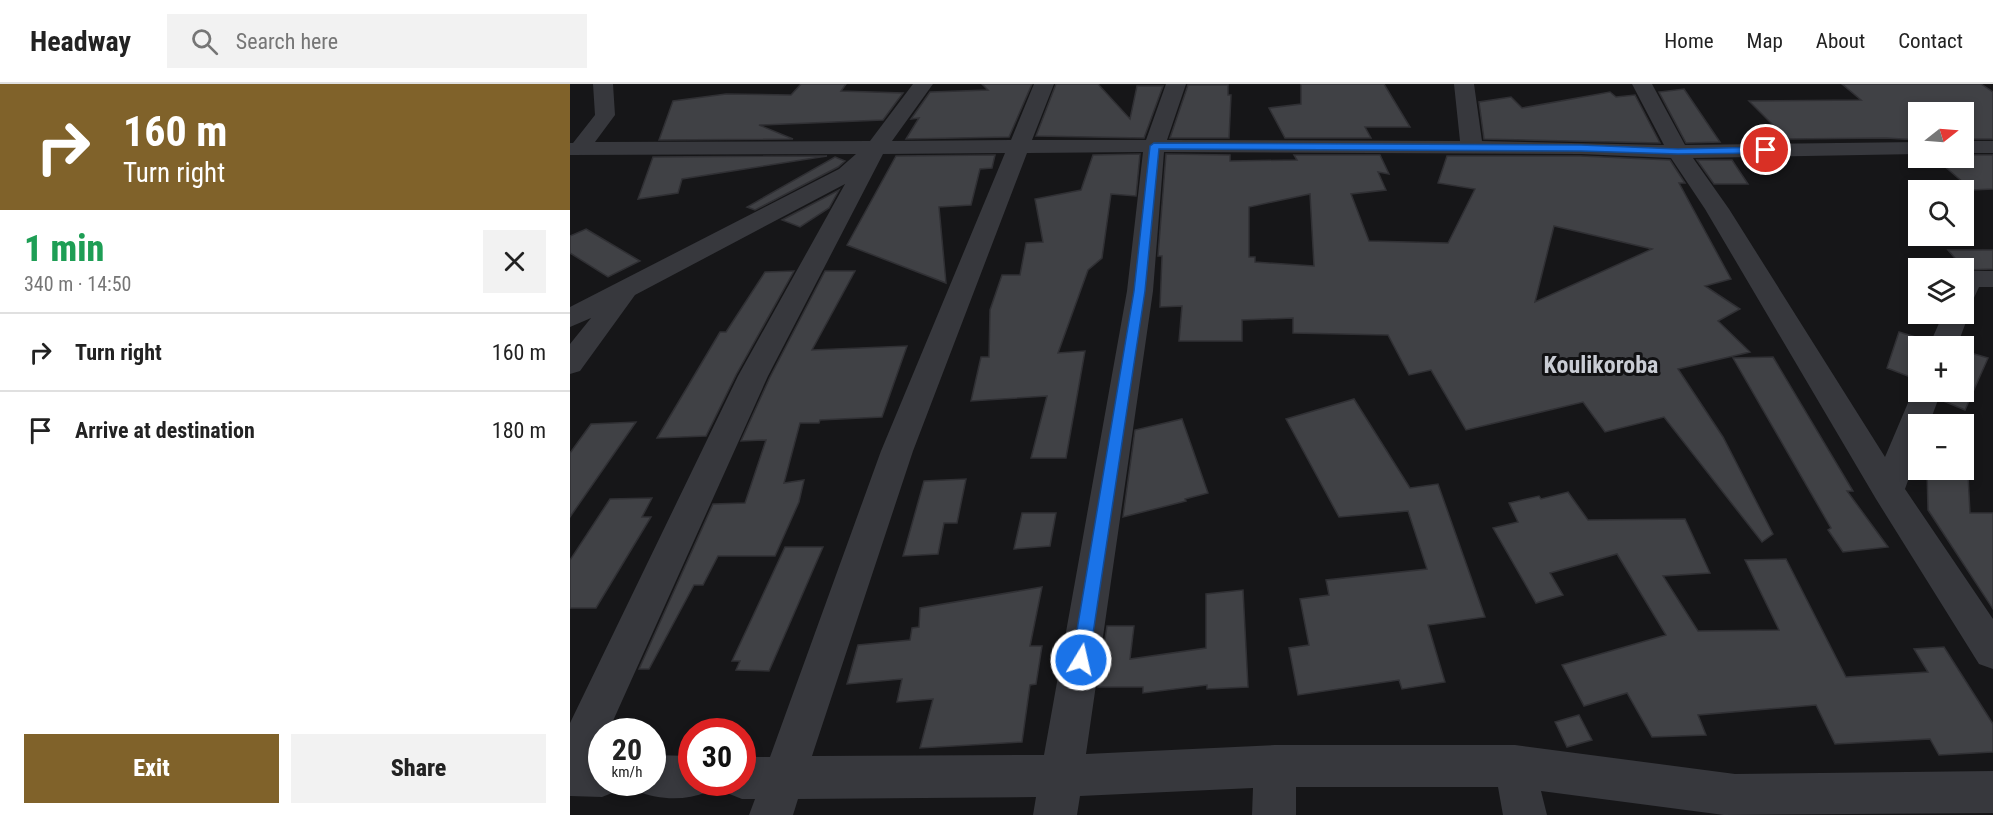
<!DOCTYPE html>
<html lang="en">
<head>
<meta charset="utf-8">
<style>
  :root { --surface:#fff; --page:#f2f2f2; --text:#222; --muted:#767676; --line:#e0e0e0; --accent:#80622a }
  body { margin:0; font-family:"Roboto Condensed",sans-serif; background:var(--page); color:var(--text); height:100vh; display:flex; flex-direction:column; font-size:22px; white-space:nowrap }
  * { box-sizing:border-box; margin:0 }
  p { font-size:20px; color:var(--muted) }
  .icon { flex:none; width:33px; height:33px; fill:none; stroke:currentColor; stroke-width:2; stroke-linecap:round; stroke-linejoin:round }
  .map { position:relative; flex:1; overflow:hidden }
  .drawer { display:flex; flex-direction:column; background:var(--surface); width:570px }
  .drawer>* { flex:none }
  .hud { background:#80622a; color:#fff; overflow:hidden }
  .needle { width:39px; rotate:73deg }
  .tools { position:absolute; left:1338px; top:18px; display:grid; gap:12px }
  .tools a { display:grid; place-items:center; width:66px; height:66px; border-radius:0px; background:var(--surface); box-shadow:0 3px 9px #0003; font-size:30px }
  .speed { position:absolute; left:18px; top:634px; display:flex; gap:12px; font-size:30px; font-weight:700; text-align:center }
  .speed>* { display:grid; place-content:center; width:78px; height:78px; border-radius:50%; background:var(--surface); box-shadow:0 3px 9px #0003; line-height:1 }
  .speed small { font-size:15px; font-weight:400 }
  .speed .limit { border:9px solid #d22; background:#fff; color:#111 }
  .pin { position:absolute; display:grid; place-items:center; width:51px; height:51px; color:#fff; margin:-26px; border:3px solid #fff; border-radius:50%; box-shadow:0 2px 6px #0007 }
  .me { position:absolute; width:66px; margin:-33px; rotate:9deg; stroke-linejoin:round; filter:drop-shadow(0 0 4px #0008) }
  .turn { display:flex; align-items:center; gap:21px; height:126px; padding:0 24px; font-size:27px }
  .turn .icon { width:78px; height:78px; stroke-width:2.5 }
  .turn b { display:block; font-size:42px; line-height:51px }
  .round { display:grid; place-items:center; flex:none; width:63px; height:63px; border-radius:0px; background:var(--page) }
  .head { display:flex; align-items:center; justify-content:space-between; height:102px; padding:0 24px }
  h1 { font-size:36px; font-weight:800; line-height:45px; color:#1e9e55 }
  .cta { display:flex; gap:12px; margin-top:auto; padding:12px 24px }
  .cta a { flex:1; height:69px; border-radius:0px; background:var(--accent); color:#fff; font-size:24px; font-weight:800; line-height:69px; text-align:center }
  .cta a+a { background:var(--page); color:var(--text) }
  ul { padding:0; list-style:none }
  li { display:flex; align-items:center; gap:18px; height:78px; padding:0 24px; border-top:2px solid var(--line) }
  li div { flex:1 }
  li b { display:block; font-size:22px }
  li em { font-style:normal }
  header { display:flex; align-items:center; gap:36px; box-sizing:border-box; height:84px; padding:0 30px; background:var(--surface); border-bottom:2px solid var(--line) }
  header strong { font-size:28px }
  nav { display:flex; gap:33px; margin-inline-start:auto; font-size:21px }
  .search { width:420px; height:54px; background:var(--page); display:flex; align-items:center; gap:15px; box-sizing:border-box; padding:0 21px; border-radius:0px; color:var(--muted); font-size:22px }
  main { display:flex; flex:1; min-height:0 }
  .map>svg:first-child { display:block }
</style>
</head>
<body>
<header>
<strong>Headway</strong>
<div class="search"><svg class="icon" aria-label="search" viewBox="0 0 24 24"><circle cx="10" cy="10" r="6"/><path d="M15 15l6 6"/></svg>Search here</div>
<nav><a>Home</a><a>Map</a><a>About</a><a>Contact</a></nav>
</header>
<main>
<section class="drawer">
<div class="hud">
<div class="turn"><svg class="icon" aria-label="right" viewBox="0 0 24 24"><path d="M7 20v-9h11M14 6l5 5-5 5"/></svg><div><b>160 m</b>Turn right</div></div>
</div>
<div class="head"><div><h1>1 min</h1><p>340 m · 14:50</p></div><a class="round"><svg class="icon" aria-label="close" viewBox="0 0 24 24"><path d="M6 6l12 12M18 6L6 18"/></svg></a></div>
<ul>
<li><svg class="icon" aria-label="right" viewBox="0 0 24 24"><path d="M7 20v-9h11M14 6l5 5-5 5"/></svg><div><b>Turn right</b></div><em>160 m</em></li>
<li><svg class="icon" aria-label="arrive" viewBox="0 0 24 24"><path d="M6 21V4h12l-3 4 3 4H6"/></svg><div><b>Arrive at destination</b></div><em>180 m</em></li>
</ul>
<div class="cta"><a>Exit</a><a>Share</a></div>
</section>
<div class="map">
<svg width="1423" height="731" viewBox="0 0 1423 731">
  <rect width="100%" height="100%" fill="#161618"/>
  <path fill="#404145" stroke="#303034" stroke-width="1.5" fill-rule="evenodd" d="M231 0H276L271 7 333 9 313 36 189 41 223 55 89 56 103 17 156 10 221 11Z
    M412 0H462L439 53 336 55 349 34 341 35 360 8 418 6Z
    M486 0H528L560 35 567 2H593L574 54 466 52Z
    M731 0H814L840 43H795L801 54H715L699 24 731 20Z
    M1272 0H1411L1423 8V55H1394V28H1348V56L1316 54 1217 55 1179 17 1291 16Z
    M618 1H658V11H661L659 54H600Z
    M1114 5 1150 58 1116 59 1089 8Z
    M1040 8 1046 13 1065 11 1090 59 914 55 909 18 941 13 952 24Z
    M570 70 566 112 541 110 532 174 518 186 488 269 515 267 496 374H461L477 312 401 317 411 273H419L420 226 432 191H450L456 159 473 158 465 115 511 106 523 71Z
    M596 70 660 71V77L727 76 724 71H810L819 90 808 88 816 106 781 110 799 157 878 159 905 105 868 99 877 72H1011L1100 76 1115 99H1109L1161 195 1135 202 1170 225 1148 237 1180 268 1108 285 1153 353 1203 450 1192 458 1094 333 1035 348 1013 318 896 346 861 286 839 291 818 251 723 249V234L672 236V257H609L612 222 590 223 592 172H588ZM740 110 744 182 685 178V173H679V123ZM984 142 1082 165 965 218Z
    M425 71 422 84 410 85 401 121 369 123 376 199 277 161 326 72Z
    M1394 71H1423V105L1402 106 1365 74H1394Z
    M257 72 112 95 108 109 68 115 83 73Z
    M265 73 275 77 268 83 185 126 177 123Z
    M1127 76H1162L1178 100H1144Z
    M269 106 259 124 230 143 212 136Z
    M16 145 70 177 38 193 0 169V152Z
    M1378 166H1423V185L1395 186Z
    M224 187 166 291 136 352 87 354 150 248H156L195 188Z
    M255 187H285L242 266 337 262 312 333 250 336 249 339H230L214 399 234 396 229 418 205 472H148L133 501H124L79 585H69L143 420 175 419 196 356 171 357 200 293Z
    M1329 248 1359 257 1357 262H1348V296L1317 284Z
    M1394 267 1418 274 1395 326 1371 316 1373 308H1394Z
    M1203 273 1283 407H1277L1318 463 1273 468 1258 446 1261 444 1163 274Z
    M784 315 840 404 868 400 915 533 858 541 875 598 832 605 829 596 728 611 719 564 739 561 730 515 759 511 756 496 857 485 838 427 769 433 716 335Z
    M612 335 638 409 615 415 616 417 553 433 565 346Z
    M66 338 0 433V369L21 340Z
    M1357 386H1380L1398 391 1400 429H1423V525L1358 426Z
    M396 395 387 439H374L368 470 333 472 354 397Z
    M998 408 1018 436 1115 435 1140 489 1093 492 1128 547 1209 546 1175 476 1216 475 1276 593 1358 588 1344 565 1374 563 1423 640V668L1369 671 1360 655 1265 660 1246 621 1128 631 1136 651 1082 653 1057 609 1014 622 992 581 1096 551 1047 470 980 489 993 511 966 519 923 444 948 438 939 419 969 412 971 415Z
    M82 414 72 433H81L26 524H0V476L40 415Z
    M452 429H486L480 462 444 465Z
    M215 463H253L199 587 166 586 170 577H162Z
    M472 503 460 562H472L466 600 460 601 452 658 350 664 363 615 327 618 332 595 277 600 288 561 340 556 342 544 349 543 350 524Z
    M673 506 678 603 637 605V601L573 609V603H528L537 542H564L560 575 636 564V510Z
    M1009 631 1022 656 997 663 985 638Z"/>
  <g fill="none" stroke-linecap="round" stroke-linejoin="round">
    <path fill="#37383d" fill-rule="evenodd" d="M23 0H43L45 31 25 58 300 57 343 0H363L322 57 441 56 464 0H484L462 56H576L596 0H616L597 56 890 57 884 0H904L912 57 1094 61 1062 0H1082L1115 61 1348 58V70L1123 74 1159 125 1315 373 1346 300H1348V308H1371L1359 340H1348V368L1335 405 1423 535V585L1409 580 1306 415 1135 125 1101 74 1011 70 594 68 583 207 516 670 705 661H945L1165 690 1423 687V729L1154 731 971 707 977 731H933L928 703H726V731H682L683 704 510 712 507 731H463L466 713 228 715 223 731H179L185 715H172L157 709 153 699H172V673H200L311 367 435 69 313 70 198 292 38 648H32V663L28 671H32V699H50L47 707 32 713 0 712V639L168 292 275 100 65 211 10 287 0 290V260L21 234 0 243V223L269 85 286 70 0 71V59H3L25 31ZM573 68 557 207 474 671 242 672 343 367 457 69Z
      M1394 57H1423V69H1394Z
      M1399 187H1423V203H1409L1403 216 1394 218V188Z
      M1394 223 1399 230 1387 262H1359L1373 230H1394Z
      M82 671 122 672V699H141L137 708C115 717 89 716 67 707L64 699H82Z"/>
  </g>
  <path fill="#1a73e8" stroke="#114b97" stroke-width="1.5" d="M584 59 1011 61 1108 65 1196 63 1200 66 1196 69 1108 70 1011 67 589 65 575 207 519 576 516 582 511 584 505 582 502 576 564 207 580 62Z"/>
  <g text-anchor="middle" stroke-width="6" stroke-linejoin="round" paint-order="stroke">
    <g font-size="24" font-weight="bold" fill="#c9ccd4" stroke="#111113">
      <text x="1031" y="289">Koulikoroba</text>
    </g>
  </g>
</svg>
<div class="tools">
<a><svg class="needle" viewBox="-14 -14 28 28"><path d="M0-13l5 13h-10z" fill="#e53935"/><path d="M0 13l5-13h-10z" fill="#767676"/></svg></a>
<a><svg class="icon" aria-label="search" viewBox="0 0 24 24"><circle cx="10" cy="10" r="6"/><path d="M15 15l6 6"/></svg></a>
<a><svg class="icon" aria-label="layers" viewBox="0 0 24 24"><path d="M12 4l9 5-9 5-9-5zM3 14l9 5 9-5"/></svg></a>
<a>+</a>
<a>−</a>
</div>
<div class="speed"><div>20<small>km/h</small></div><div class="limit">30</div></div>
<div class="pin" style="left:1196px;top:66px;background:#d93025"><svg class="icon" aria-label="arrive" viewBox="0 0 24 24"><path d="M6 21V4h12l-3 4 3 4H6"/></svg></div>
<svg class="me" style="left:511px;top:576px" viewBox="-20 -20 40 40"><circle r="17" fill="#1a73e8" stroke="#fff" stroke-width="3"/><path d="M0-11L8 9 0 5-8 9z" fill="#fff"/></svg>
</div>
</main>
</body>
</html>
